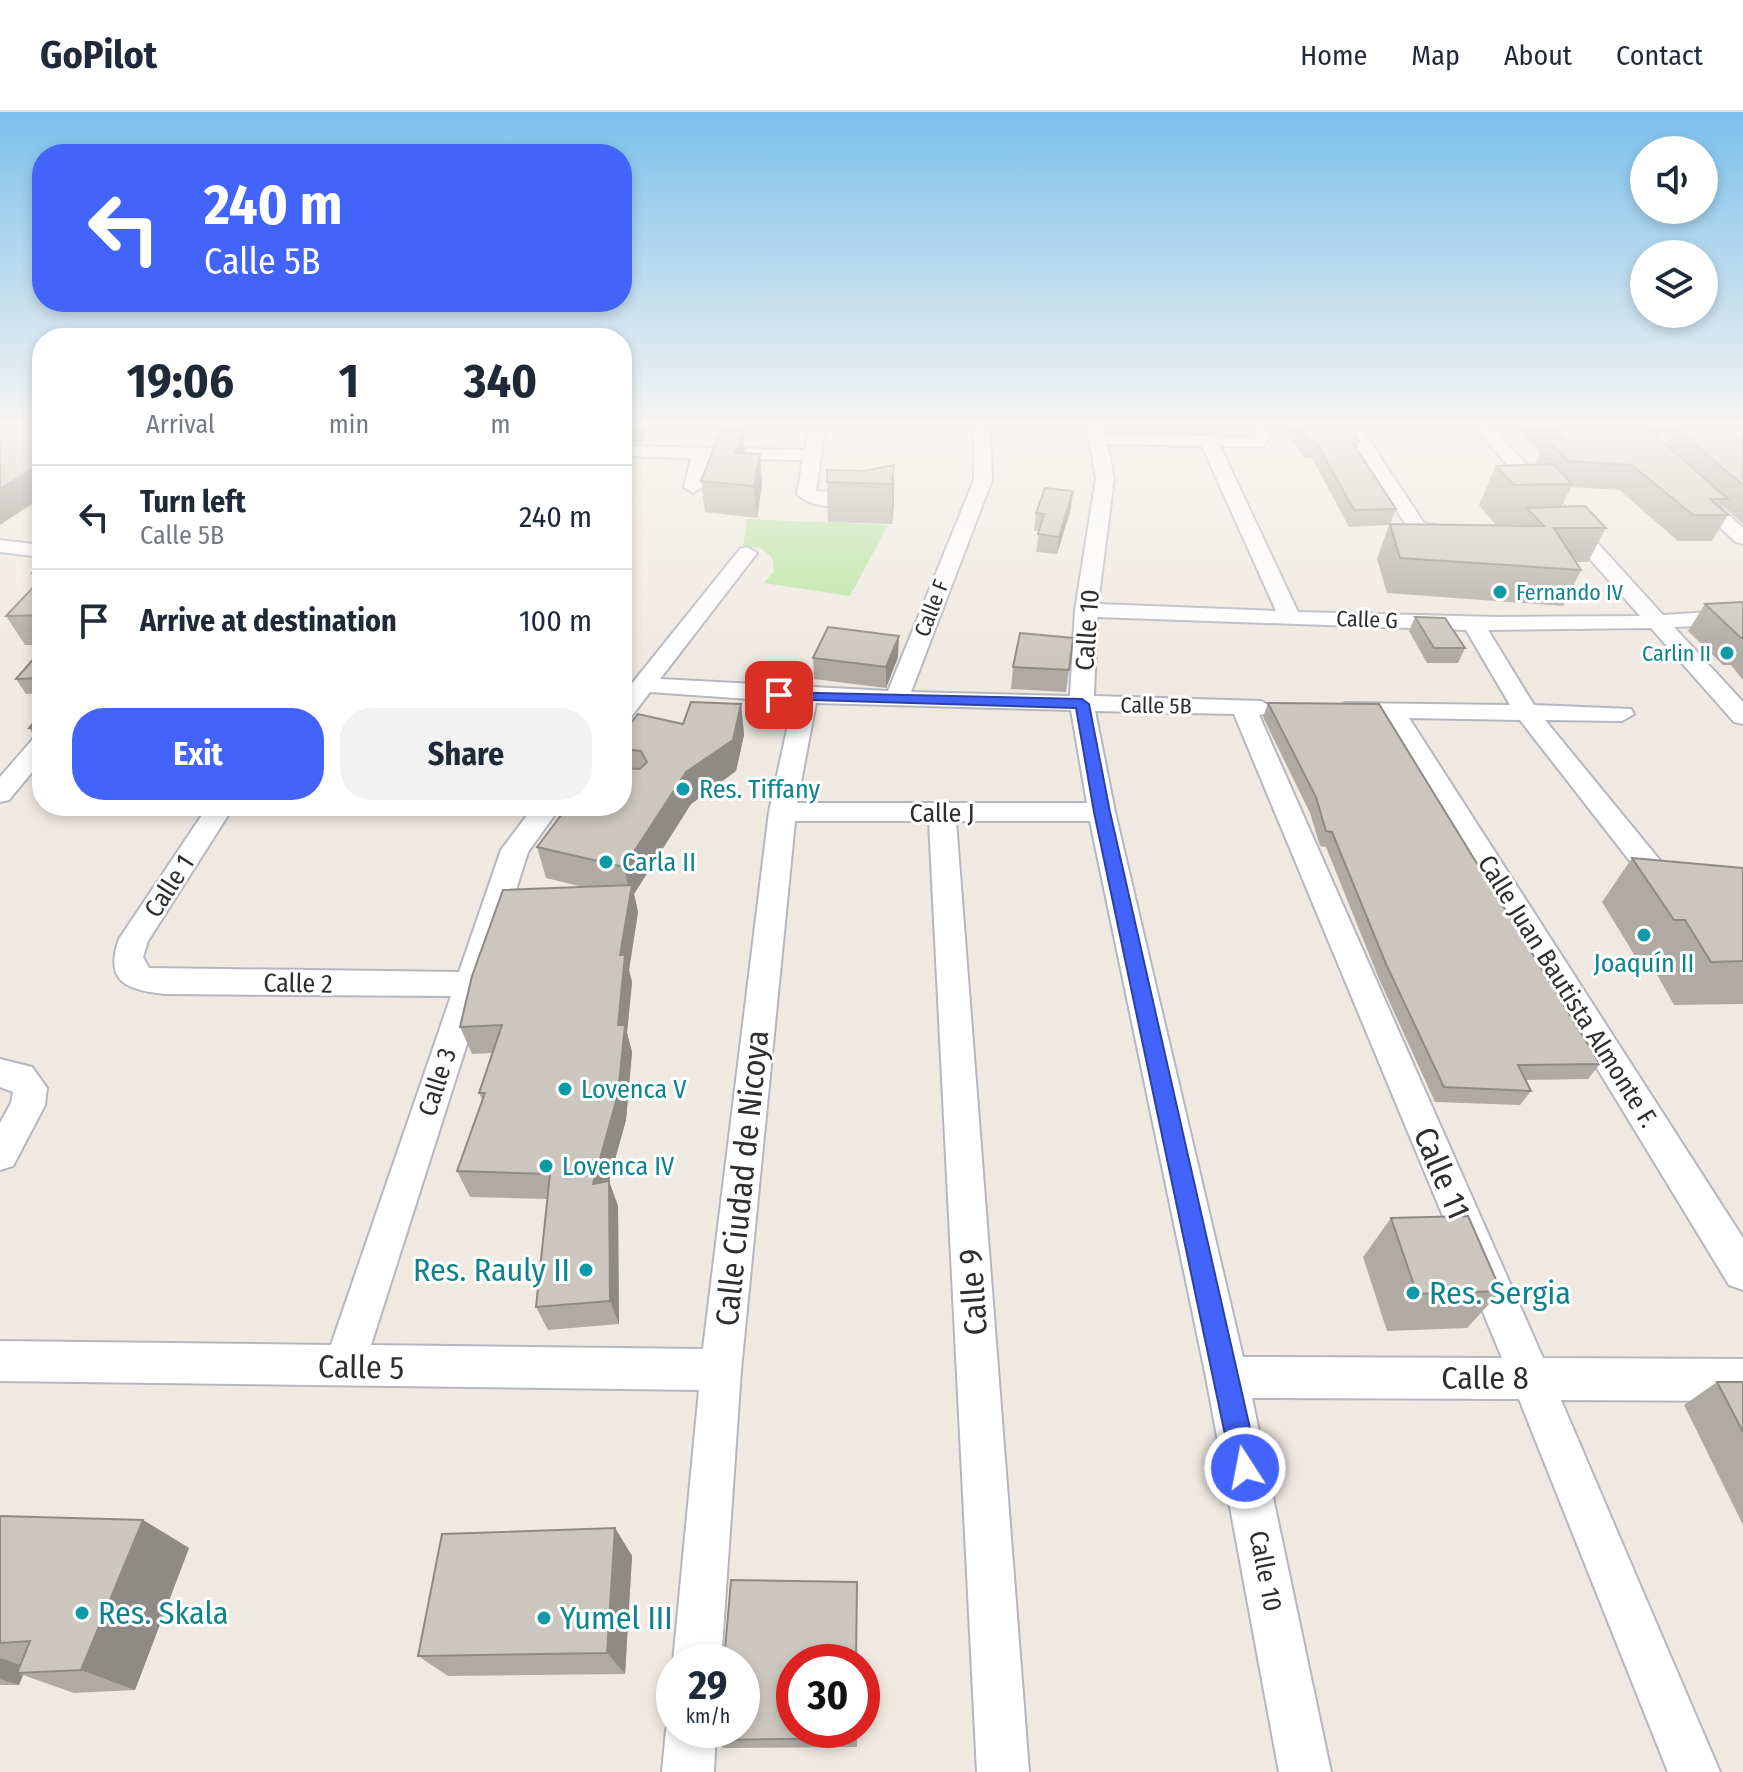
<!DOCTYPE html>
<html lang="en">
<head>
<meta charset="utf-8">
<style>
  :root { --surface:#fff; --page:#f2f2f3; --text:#1f2937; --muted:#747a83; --line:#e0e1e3; --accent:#4264fb }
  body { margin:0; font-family:"Fira Sans Condensed",sans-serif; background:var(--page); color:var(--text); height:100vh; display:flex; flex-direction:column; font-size:30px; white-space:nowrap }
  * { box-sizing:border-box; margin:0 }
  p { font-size:26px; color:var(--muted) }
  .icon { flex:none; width:44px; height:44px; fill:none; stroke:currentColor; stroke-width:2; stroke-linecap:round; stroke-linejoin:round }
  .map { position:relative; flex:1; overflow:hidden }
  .side { position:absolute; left:32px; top:216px; width:600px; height:488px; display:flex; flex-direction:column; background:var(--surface); border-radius:32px; box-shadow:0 4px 12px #0003 }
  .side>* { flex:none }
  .hud { position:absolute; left:32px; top:32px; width:600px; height:168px; border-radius:32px; box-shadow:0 4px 12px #0003; background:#4264fb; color:#fff; overflow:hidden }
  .fabs { position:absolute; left:1630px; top:24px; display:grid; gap:16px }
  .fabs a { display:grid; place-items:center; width:88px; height:88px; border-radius:50%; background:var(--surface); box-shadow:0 4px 12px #0003; font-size:40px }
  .speed { position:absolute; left:656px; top:1532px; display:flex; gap:16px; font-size:40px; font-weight:700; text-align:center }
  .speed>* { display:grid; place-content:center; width:104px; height:104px; border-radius:50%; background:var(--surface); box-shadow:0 4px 12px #0003; line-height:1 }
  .speed small { font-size:20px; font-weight:400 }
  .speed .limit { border:12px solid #d22; background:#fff; color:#111 }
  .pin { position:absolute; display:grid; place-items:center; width:68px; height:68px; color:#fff; margin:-34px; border-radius:16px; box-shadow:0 4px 12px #0006 }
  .me { position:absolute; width:88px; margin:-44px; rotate:349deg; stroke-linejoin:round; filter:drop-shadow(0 0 6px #0008) }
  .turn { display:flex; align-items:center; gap:28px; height:168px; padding:0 40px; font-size:36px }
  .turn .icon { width:104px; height:104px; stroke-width:2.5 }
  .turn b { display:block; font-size:56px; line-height:68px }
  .eta { display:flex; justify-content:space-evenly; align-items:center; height:136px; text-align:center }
  .eta b { font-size:48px; font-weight:700; line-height:56px }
  .action { display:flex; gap:16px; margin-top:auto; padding:16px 40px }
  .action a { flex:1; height:92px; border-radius:32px; background:var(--accent); color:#fff; font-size:32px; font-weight:700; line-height:92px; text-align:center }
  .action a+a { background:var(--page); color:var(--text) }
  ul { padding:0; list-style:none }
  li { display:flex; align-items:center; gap:24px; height:104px; padding:0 40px; border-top:2px solid var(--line) }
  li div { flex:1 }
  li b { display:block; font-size:30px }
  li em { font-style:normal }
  header { display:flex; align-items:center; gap:48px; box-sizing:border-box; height:112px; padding:0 40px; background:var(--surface); border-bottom:2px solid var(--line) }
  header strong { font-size:38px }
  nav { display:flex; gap:44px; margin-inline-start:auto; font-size:28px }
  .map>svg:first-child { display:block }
</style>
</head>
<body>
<header>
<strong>GoPilot</strong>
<nav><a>Home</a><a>Map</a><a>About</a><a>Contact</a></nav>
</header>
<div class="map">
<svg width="1743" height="1660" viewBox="0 0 1743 1660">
  <rect width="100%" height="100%" fill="#efe9e1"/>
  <path fill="#b6e59e" d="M747 407 888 413 850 484 764 471 774 459 772 445 760 436 743 434Z"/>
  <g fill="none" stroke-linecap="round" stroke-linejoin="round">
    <defs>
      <path id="minor" d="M810 315 825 317 816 379 868 382 875 384V392C854 397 812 398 797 382L803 348 709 346 702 375 693 381 684 375 691 346 622 344V334L805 338Z
        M974 315H990L992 368 911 580 1070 584 1075 498 1096 366 1087 315H1104L1105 322 1252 325 1255 322 1252 315H1269L1273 322 1263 334H1220L1298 500 1497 505 1640 504 1474 315H1492L1663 503 1743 498V512L1674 515 1743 590V612L1734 610 1651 516 1488 518 1534 593 1631 597 1634 602 1622 609 1545 608 1663 752 1667 759 1663 766 1653 769 1643 766 1520 608 1409 606 1743 1126V1178L1729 1173 1384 606 1345 605 1333 598 1345 591 1510 593 1466 518 1097 505 1094 584 1261 589 1273 596 1269 601 1259 603 1543 1246 1743 1247V1289L1561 1288 1720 1660H1668L1519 1287 1252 1286 1331 1660H1279L1206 1265 1090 709H956L1029 1660H977L929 709H795L741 1258 721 1550H674V1553L673 1550 699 1278 0 1269V1229L331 1233 451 884 164 882C126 877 104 870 119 827L208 694H234L148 829 143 845 149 856 459 860 501 738 534 694H561L528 740 371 1233 703 1237 769 700 793 590 650 580 631 605 622 607V584L740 437 747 435 757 441 660 567 888 579 974 368ZM1107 332 1202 334 1276 499 1098 492 1114 366ZM816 591 1071 598 1087 691H797ZM1095 599 1234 602 1502 1246 1243 1245 1115 700Z
        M1343 315H1360L1424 411 1461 419 1464 423 1461 427H1429L1410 419Z
        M1695 377 1702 379 1743 416V432L1736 430 1688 387 1686 383Z
        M0 428 42 433V445L0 440Z
        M42 624V648L9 688 0 690V665L33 627Z
        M0 947 32 955 47 976 45 993 13 1054 0 1058V1011L11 991 13 980 0 975Z
        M673 1600 674 1618H716L714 1660H662L666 1618Z"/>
    </defs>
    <use href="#minor" stroke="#b4b7c1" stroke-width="4"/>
    <use href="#minor" fill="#fff" fill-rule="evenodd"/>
  </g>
  <path fill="#afaba4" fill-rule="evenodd" d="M622 315H647L643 331 622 332Z
    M1281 315H1351L1359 329 1357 337 1396 397 1390 412 1518 414 1519 412 1496 413 1479 393 1496 353 1535 352 1540 340 1515 315H1743V412L1723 394 1721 398 1728 403 1712 429H1678L1619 378 1571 375 1561 395 1606 416 1588 450H1576L1581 458 1563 494 1387 481 1377 447 1389 413 1349 415 1312 346H1305ZM1671 324 1666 333 1656 325Z
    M745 341 760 342 762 373 757 406 705 400 701 369Z
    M894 353V392L892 412 828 410 827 370 864 359Z
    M1071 396 1057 442 1036 440 1039 419H1034L1036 401Z
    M42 449V533H25L6 504 38 470 32 461Z
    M1743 490V568L1731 553H1723L1688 519 1705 492Z
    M1415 505 1465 536 1458 551H1427L1409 519Z
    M42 544V581L26 582 16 567Z
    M898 545 886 576 814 567 813 546Z
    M1013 555 1069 558 1066 580 1011 577Z
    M1268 591 1600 952 1588 967 1526 968 1531 979 1520 993 1435 990 1379 867 1326 735 1320 734 1310 701 1263 605Z
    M741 592 744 623 736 659 691 692 634 782 638 800 629 858 632 870 627 921 632 940 626 1008 609 1069 618 1094 619 1212 548 1218 536 1195 547 1087 470 1085 457 1059 482 987 479 981 493 941 472 942 460 915 583 775 546 766 537 735 622 694V637L683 612Z
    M42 601V636L29 616Z
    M1632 746 1743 756V892L1674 893 1651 852H1640L1602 790Z
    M1391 1106 1501 1179 1467 1216 1387 1219 1363 1145Z
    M1717 1270H1743V1413L1684 1293Z
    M0 1404 143 1408 189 1436 135 1578 74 1581 23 1563 19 1573H0Z
    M615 1416 632 1444 625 1562 448 1564 418 1544Z
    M857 1618V1635L723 1636 717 1628Z"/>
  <path fill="#8e8b86" d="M641 315H647L643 331Z
    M743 319 746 350 735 341Z
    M760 342 762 373 757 406 754 374Z
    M42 351V385L0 413V377Z
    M894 353V392L892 412V372Z
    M1073 379 1071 396 1057 442 1059 425Z
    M899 524 898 545 886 576V555Z
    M741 592 744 623 736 659 691 692 634 782 638 800 629 858 632 870 627 921 632 940 626 1008 609 1069 618 1094 619 1212 610 1189 593 1072 618 913 620 843 630 783 624 755 686 660Z
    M143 1408 189 1436 135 1578 81 1558Z
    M615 1416 632 1444 625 1562 607 1541Z
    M0 1546 27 1555 17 1561 23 1563 19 1573 0 1567Z"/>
  <path fill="#cbc7bf" stroke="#8e8b86" stroke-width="2" d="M0 315H42V351L0 377Z
    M1298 315H1351L1359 329 1352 330 1396 397 1354 398 1316 330H1310Z
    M1551 315H1646L1728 387H1710L1728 403H1693L1632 353 1568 349 1546 327H1564Z
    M1705 315H1743V373L1675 316Z
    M721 319H743L735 341 760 342 754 374 701 369Z
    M1553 352 1572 372 1514 373 1496 354Z
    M894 353 892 372 827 370V358L864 359Z
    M1045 376 1073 379 1059 425 1038 422 1044 402 1036 401Z
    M1585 394 1606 416H1554L1581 458 1400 446 1390 412 1544 414 1527 396Z
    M42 449V460L32 461Z
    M42 466V503L6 504Z
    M1743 490V526H1741L1705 492Z
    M1415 505 1445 506 1465 536H1434Z
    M828 515 899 524 886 555 813 546Z
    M1020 521 1073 526 1069 558 1013 555Z
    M36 544H42V566L16 567Z
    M691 590 741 592 733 628 686 660 624 755 537 735 568 694H622V656L640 657 647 650 641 639 622 637V622L638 602 683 612Z
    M1268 591 1379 592 1600 952 1518 953 1531 979 1444 975 1386 852 1332 720 1326 719 1316 685Z
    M42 601V616H29Z
    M1632 746 1743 756V849L1711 850 1685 808H1674Z
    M632 773 620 843H625L618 913H625L618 982 593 1072 609 1069 610 1189 536 1195 550 1062 457 1059 485 981H479L502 913 460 915 472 864 503 778Z
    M1468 1104 1501 1179 1417 1182 1391 1106Z
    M1717 1270H1743V1320Z
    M0 1404 143 1408 81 1558 17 1561 30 1529 0 1531Z
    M615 1416 607 1541 418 1544 442 1422Z
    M731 1468 857 1470 856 1550H794V1618H856V1626L717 1628 718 1618H742V1550H724Z"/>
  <linearGradient id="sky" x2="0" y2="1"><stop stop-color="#7abfeb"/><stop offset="0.57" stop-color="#f8f5f2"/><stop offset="1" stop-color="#f8f5f2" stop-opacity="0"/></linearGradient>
  <rect width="1743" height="548" fill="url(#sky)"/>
  <path fill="#4264fb" stroke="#2b41a3" stroke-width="2" d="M774 580 1082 587 1089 592 1110 700 1259 1356 1255 1365 1245 1369 1236 1365 1232 1356 1094 700 1076 596 779 587 774 586Z"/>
  <g fill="#0f9aa8" stroke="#fff" stroke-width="3">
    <circle cx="1500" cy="480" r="8"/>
    <circle cx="1727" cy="541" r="8"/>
    <circle cx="683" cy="677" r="8"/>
    <circle cx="606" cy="750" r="8"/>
    <circle cx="1644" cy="823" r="8"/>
    <circle cx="565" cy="977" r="8"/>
    <circle cx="546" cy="1054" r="8"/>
    <circle cx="586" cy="1158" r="8"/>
    <circle cx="1413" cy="1181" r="8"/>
    <circle cx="82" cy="1501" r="8"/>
    <circle cx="544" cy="1506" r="8"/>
  </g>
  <g text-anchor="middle" stroke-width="6" stroke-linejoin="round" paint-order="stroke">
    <g font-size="22" fill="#0d838f" stroke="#fff" text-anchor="start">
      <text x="1516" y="488">Fernando IV</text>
      <text x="1711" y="549" text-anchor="end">Carlin II</text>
    </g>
    <g font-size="22" fill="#2e2e2e" stroke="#fff">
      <text transform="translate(931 496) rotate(-69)" y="8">Calle F</text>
      <text transform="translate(1367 507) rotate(2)" y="8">Calle G</text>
      <text transform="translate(1156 593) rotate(1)" y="8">Calle 5B</text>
    </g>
    <g font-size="26" fill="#2e2e2e" stroke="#fff">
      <text transform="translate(1087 518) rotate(-86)" y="9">Calle 10</text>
      <text x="942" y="710">Calle J</text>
      <text transform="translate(169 774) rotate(-57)" y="9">Calle 1</text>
      <text transform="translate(298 871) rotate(1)" y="9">Calle 2</text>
      <text transform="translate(1568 879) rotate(58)" y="9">Calle Juan Bautista Almonte F.</text>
      <text transform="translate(437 970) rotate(-72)" y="9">Calle 3</text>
      <text transform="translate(1266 1459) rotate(79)" y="9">Calle 10</text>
    </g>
    <g font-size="26" fill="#0d838f" stroke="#fff" text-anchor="start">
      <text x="699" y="686">Res. Tiffany</text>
      <text x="622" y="759">Carla II</text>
      <text x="1644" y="860" text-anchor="middle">Joaquín II</text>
      <text x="581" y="986">Lovenca V</text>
      <text x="562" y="1063">Lovenca IV</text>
    </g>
    <g font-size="32" fill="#2e2e2e" stroke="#fff">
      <text transform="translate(1442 1061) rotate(67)" y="11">Calle 11</text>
      <text transform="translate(742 1066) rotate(-84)" y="11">Calle Ciudad de Nicoya</text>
      <text transform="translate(973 1180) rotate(-94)" y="11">Calle 9</text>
      <text transform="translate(361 1255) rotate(1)" y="11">Calle 5</text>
      <text x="1485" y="1277">Calle 8</text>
    </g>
    <g font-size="32" fill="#0d838f" stroke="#fff" text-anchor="start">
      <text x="570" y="1169" text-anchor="end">Res. Rauly II</text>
      <text x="1429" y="1192">Res. Sergia</text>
      <text x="98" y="1512">Res. Skala</text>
      <text x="560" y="1517">Yumel III</text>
    </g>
  </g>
</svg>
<div class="fabs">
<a><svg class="icon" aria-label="sound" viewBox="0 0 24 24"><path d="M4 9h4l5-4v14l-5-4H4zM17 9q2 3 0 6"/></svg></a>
<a><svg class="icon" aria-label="layers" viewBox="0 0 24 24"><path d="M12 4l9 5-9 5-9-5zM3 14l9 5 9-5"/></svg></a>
</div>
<div class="speed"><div>29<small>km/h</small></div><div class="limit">30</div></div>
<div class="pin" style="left:779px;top:583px;background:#d93025"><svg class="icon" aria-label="arrive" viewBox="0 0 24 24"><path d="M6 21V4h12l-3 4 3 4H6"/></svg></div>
<svg class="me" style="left:1245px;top:1356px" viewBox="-20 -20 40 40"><circle r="17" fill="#4264fb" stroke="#fff" stroke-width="3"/><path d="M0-11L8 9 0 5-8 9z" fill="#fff"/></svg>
<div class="hud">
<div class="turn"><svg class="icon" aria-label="left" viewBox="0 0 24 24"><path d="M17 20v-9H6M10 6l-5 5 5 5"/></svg><div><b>240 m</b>Calle 5B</div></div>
</div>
<section class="side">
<div class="eta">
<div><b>19:06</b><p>Arrival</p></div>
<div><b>1</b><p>min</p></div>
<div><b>340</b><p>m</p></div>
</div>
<ul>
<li><svg class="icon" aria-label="left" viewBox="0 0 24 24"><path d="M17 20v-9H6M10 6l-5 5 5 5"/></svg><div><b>Turn left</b><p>Calle 5B</p></div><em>240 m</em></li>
<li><svg class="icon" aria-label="arrive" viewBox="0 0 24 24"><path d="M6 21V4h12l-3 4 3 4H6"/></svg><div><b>Arrive at destination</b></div><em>100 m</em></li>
</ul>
<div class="action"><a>Exit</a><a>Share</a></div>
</section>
</div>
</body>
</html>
